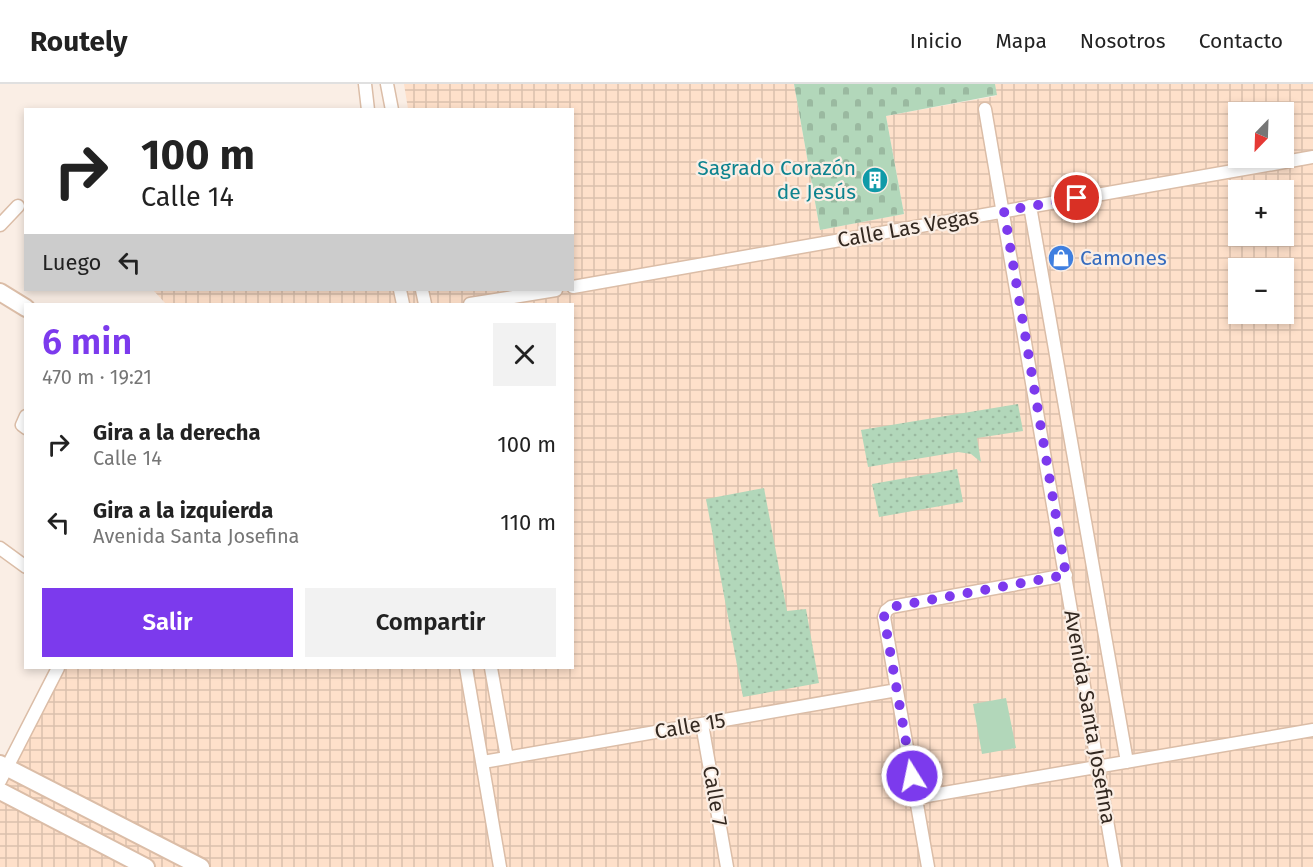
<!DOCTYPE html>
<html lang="es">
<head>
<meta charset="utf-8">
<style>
  :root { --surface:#fff; --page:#f2f2f2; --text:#222; --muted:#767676; --line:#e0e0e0; --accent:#7c3aed }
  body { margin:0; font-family:"Fira Sans",sans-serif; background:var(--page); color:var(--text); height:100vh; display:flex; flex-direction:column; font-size:22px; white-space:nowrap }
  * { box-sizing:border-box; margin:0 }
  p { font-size:20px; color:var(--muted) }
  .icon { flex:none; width:33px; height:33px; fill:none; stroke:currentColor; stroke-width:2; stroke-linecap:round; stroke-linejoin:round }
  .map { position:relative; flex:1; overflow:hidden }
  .side { position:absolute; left:24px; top:219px; width:550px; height:366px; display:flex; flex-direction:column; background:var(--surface); border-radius:0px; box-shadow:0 3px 9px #0003 }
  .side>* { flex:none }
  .guide { position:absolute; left:24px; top:24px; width:550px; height:183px; border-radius:0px; box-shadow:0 3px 9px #0003; background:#fff; color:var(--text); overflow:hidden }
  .needle { width:39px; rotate:203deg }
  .buttons { position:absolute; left:1228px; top:18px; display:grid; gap:12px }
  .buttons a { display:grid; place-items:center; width:66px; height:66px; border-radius:0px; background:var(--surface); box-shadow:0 3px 9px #0003; font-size:30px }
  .pin { position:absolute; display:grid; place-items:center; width:51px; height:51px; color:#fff; margin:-26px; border:3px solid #fff; border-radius:50%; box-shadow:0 2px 6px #0007 }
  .me { position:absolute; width:66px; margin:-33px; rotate:350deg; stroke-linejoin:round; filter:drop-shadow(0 0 4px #0008) }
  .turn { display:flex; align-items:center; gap:21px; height:126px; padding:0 18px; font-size:27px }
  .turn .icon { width:78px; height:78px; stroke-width:2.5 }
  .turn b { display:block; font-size:42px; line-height:51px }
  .then { display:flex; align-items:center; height:57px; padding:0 18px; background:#0003; gap:12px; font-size:22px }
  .round { display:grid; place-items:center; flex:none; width:63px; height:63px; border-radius:0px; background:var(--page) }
  .summary { display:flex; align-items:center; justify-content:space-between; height:102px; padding:0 18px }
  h1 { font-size:36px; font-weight:600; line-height:45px; color:var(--accent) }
  .action { display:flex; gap:12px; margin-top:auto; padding:12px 18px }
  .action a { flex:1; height:69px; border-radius:0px; background:var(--accent); color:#fff; font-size:24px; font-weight:600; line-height:69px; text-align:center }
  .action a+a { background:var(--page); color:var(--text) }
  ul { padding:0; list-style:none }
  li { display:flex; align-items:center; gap:18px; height:78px; padding:0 18px }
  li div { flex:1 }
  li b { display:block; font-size:22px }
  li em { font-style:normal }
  header { display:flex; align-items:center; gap:36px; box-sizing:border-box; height:84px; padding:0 30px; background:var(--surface); border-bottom:2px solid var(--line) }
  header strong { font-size:28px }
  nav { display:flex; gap:33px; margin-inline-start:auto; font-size:21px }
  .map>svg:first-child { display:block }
</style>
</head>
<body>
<header>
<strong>Routely</strong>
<nav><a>Inicio</a><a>Mapa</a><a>Nosotros</a><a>Contacto</a></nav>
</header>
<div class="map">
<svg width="1313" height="783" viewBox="0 0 1313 783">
  <defs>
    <pattern id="industrial-grid" width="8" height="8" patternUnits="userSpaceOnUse" patternTransform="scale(1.5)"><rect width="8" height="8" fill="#fee0ca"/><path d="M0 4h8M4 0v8" fill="none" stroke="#dac0ad"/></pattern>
    <pattern id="grass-dots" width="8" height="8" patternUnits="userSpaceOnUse" patternTransform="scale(1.5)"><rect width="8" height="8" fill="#b2d7ba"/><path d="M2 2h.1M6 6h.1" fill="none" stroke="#9ab9a0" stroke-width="1.8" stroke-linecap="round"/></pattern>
    <pattern id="cemetery-stones" width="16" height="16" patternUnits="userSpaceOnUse" patternTransform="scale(1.5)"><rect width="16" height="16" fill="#b2d7ba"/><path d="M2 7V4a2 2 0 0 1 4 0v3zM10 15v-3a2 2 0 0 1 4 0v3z" fill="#9ab9a0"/></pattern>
  </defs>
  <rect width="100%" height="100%" fill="#faeee5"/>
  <path fill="url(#industrial-grid)" fill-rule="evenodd" d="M404 0H794L820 146 904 130 886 32 996 12 995 0H1313V783H0V692L56 584H573V220H166L153 206H573V26L408 25ZM1239 28H1284V74H1239ZM1239 106H1284V152H1239ZM1239 184H1284V230H1239Z"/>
  <path fill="url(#grass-dots)" d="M1018 320 1023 347 977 354 981 378 971 370 958 368 868 383 861 346Z
    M957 385 963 418 879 433 872 400Z
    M764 404 787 527 806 525 819 599 743 613 706 415Z"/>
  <path fill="url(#cemetery-stones)" d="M794 0H995L997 11 886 32 904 130 820 146Z"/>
  <path fill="#b2d7ba" d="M1006 614 1016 664 982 670 973 620Z"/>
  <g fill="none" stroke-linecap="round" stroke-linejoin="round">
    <defs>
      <path id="street" d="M365 0 368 26
        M387 0 392 26
        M985 25 1115 783
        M1030 122 1127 678
        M0 141 18 122
        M573 203 1313 73
        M400 206 403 220
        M422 206 425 220
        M470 220 556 206
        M26 332 22 341 26 344
        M0 464 26 483
        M466 584 500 783
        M491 584 507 674
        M702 640 727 783
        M483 678 897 606
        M0 697 58 584
        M915 714 1313 646
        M928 783 884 533 886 527 891 523 1066 491"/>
      <path id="secondary" d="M0 208 26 224
        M0 680 201 783
        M0 707 146 783"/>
    </defs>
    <use href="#street" stroke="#dbbda7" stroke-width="15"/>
    <use href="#secondary" stroke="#dbbda7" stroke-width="20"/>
    <use href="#street" stroke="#fff" stroke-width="12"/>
    <use href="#secondary" stroke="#fff" stroke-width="16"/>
  </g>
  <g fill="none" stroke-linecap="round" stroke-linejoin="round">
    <path stroke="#7c3aed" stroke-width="10" stroke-dasharray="0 18" d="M912 692 884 533 886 527 891 523 1066 491 1004 127 1077 114"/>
  </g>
  <defs>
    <symbol id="building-disc" viewBox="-11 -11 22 22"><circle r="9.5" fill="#0f9aa8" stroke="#faeee5"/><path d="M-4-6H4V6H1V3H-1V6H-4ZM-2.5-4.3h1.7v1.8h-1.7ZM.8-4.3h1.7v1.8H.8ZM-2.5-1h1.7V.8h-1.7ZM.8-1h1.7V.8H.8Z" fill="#fff"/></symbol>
    <symbol id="shop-disc" viewBox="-11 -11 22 22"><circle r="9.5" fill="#3f7fe0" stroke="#faeee5"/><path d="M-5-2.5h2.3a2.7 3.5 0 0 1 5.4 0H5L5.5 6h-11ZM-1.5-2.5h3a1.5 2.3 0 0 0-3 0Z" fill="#fff"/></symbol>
  </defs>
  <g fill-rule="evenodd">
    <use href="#building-disc" x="860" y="81" width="30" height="30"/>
    <use href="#shop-disc" x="1046" y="159" width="30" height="30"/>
  </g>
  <g text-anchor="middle" stroke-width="4.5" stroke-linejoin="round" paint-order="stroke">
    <g font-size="21" fill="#0d838f" stroke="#faeee5" text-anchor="end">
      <text x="856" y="91">Sagrado Corazón<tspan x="856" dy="24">de Jesús</tspan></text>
    </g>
    <g font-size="21" fill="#332820" stroke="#faeee5">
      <text transform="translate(908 144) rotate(-10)" y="7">Calle Las Vegas</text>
      <text transform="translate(1090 633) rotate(80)" y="7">Avenida Santa Josefina</text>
      <text transform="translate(690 642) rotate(-10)" y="7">Calle 15</text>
      <text transform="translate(715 712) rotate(80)" y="7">Calle 7</text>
    </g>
    <g font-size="21" fill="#366cbe" stroke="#faeee5" text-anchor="start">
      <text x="1080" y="181">Camones</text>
    </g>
  </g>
</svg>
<div class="buttons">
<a><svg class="needle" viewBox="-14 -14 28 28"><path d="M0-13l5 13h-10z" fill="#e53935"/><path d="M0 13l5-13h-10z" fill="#767676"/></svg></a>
<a>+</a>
<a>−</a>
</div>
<div class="pin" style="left:1077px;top:114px;background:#d93025"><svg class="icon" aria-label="arrive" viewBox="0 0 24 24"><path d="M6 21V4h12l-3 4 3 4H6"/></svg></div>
<svg class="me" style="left:912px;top:692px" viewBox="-20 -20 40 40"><circle r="17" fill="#7c3aed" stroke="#fff" stroke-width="3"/><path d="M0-11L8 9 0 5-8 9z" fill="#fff"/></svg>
<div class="guide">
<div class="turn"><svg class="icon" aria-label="right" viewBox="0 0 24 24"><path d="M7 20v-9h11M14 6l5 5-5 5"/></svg><div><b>100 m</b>Calle 14</div></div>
<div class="then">Luego<svg class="icon" aria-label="left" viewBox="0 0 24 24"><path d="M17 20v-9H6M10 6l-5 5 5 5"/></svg></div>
</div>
<section class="side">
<div class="summary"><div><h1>6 min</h1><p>470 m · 19:21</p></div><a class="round"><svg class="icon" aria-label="close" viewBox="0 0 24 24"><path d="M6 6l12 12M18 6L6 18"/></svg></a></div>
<ul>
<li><svg class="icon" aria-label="right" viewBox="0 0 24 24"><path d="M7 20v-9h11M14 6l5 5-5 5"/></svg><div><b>Gira a la derecha</b><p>Calle 14</p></div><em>100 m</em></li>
<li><svg class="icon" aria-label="left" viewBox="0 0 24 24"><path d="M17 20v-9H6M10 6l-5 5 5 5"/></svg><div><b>Gira a la izquierda</b><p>Avenida Santa Josefina</p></div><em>110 m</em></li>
</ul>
<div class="action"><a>Salir</a><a>Compartir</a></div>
</section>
</div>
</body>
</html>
